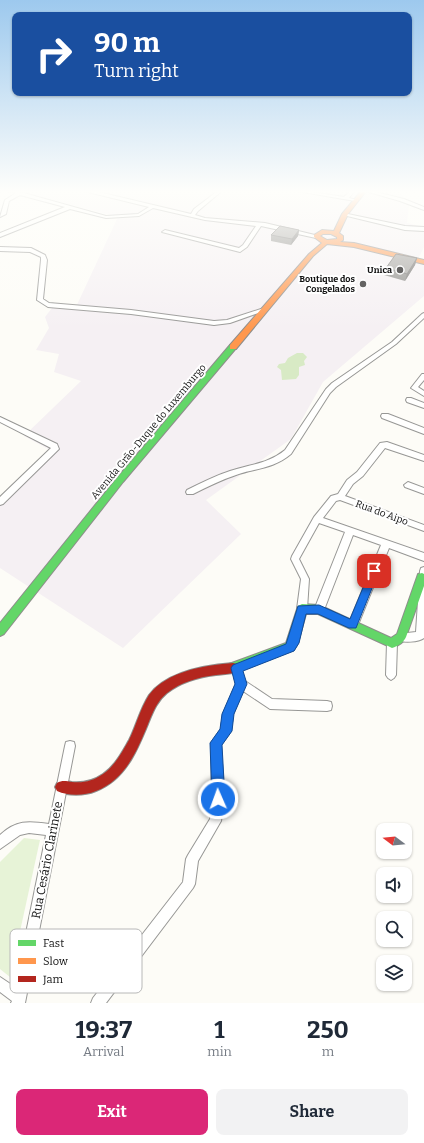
<!DOCTYPE html>
<html lang="en">
<head>
<meta charset="utf-8">
<style>
  :root { --surface:#fff; --page:#f2f2f3; --text:#1f2937; --muted:#747a83; --accent:#db2777 }
  body { margin:0; font-family:Bitter,serif; background:var(--page); color:var(--text); height:100vh; display:flex; flex-direction:column; font-size:15px; white-space:nowrap }
  * { box-sizing:border-box; margin:0 }
  p { font-size:13px; color:var(--muted) }
  .icon { flex:none; width:22px; height:22px; fill:none; stroke:currentColor; stroke-width:2; stroke-linecap:round; stroke-linejoin:round }
  .map { position:relative; height:1003px; overflow:hidden }
  .details { display:flex; flex-direction:column; background:var(--surface); flex:1 }
  .details>* { flex:none }
  .top-card { position:absolute; left:12px; top:12px; width:400px; height:84px; border-radius:8px; box-shadow:0 1px 3px #0004; background:#1a4fa0; color:#fff; overflow:hidden }
  .needle { width:26px; rotate:286deg }
  .buttons { position:absolute; left:376px; top:823px; display:grid; gap:8px }
  .buttons a { display:grid; place-items:center; width:36px; height:36px; border-radius:8px; background:var(--surface); box-shadow:0 1px 3px #0004; font-size:20px }
  .pin { position:absolute; display:grid; place-items:center; width:34px; height:34px; color:#fff; margin:-17px; border-radius:8px; box-shadow:0 2px 6px #0006 }
  .me { position:absolute; width:44px; margin:-22px; rotate:358deg; stroke-linejoin:round; filter:drop-shadow(0 0 3px #0008) }
  .turn { display:flex; align-items:center; gap:14px; height:84px; padding:0 16px; font-size:18px }
  .turn .icon { width:52px; height:52px; stroke-width:2.5 }
  .turn b { display:block; font-size:28px; line-height:34px }
  .eta { display:flex; justify-content:space-evenly; align-items:center; height:68px; text-align:center }
  .eta b { font-size:24px; font-weight:700; line-height:28px }
  .cta { display:flex; gap:8px; margin-top:auto; padding:8px 16px }
  .cta a { flex:1; height:46px; border-radius:8px; background:var(--accent); color:#fff; font-size:16px; font-weight:700; line-height:46px; text-align:center }
  .cta a+a { background:var(--page); color:var(--text) }
  .map>svg:first-child { display:block }
</style>
</head>
<body>
<div class="map">
<svg width="424" height="1003" viewBox="0 0 424 1003">
  <rect width="100%" height="100%" fill="#fdfcf7"/>
  <path fill="#f5f0f3" d="M15 190H397L409 204 407 223 424 227V247L417 261 424 263V296L323 382 291 439 206 500 241 534 123 648 0 568V497L50 450 24 436 81 381 54 372 59 354 36 350 49 328 45 317 52 308 75 309 118 217Z"/>
  <path fill="#e7f3d7" d="M24 838 40 840 10 977 0 969V862Z"/>
  <path fill="#d8eac5" d="M297 353H303L307 357 304 361 305 365 299 367V375L296 379 282 380 281 370 277 367 279 364 285 363 288 358Z"/>
  <g fill="none" stroke-linecap="round" stroke-linejoin="round">
    <defs>
      <path id="street" d="M7 190H13L106 216 138 214 149 207 84 191V190H90L191 214 194 209 219 190H223L198 211 195 215 205 218 265 223 319 236 316 238 261 226 247 247 240 252 162 232 165 230 239 248 243 245 256 226 205 220 153 208 139 216 106 218 70 209 0 237V233L65 207 20 195 9 201 6 214 0 217 5 200 16 193Z
        M291 190H299L344 197 351 190H355L349 198 357 200 355 201Z
        M362 190H368L404 199 424 207V210L400 201Z
        M343 213 405 226 424 227V231L405 230 343 215Z
        M0 247 31 248 45 255 47 260 43 299 49 303 131 310 214 321 227 320 264 308 267 310 230 323 214 325 131 314 48 307 37 300 41 260V257L30 252 0 251Z
        M424 313V318L396 344 336 387 330 393 291 454C273 469 256 468 236 475 221 480 207 487 193 494H187L186 492 187 490C201 483 215 476 230 471 251 464 268 464 285 450L326 389 332 383 392 342 422 314Z
        M422 374H424V380L418 387 424 391V396L411 388Z
        M407 398H411L424 403V408L407 402 406 400Z
        M382 414H388L424 428V434L382 418 381 416Z
        M0 417 57 444 59 449 3 504 0 505V497L51 448 0 422Z
        M387 442 424 455V461L385 448 363 476 353 484 345 496 424 525V531L340 500 336 501 323 518 424 553V561L389 548 358 625 356 628 353 629 350 628 348 625 381 545 353 535 324 610 322 613 319 614 316 613 314 610 345 532 319 523 299 559 309 579 307 609 305 612 302 613 299 612 297 609 301 579 291 559 292 556 314 517 331 496 338 494 347 480 357 472 380 443Z
        M408 482 424 488V494L405 487 404 485Z
        M424 567V638C419 642 404 643 398 640L396 637 398 634 416 632 420 571 421 568Z
        M392 639 395 640 397 643 396 675 394 678 391 680 388 678 386 675 387 643 389 640Z
        M237 663 240 665 245 681 272 699 327 701 331 702 332 706 331 710 327 711 270 709 243 691 233 714 231 731 221 745 224 799 221 821 198 861 195 884 193 888 106 1003H91L93 998 183 882 186 859 188 855 210 819 212 799 211 743 221 729 223 714 236 684 232 668 234 665Z
        M70 741 74 742 75 746 25 1003H11L12 1001 0 992V977L15 987 46 835 29 833 20 835 0 849V835C16 820 28 821 49 824L65 746 66 742Z"/>
      <path id="fast" d="M230 345H236L237 347 123 482 4 634 0 636V623L117 478Z
        M422 573 424 574V586L406 637C404 642 398 646 392 648L388 646 318 614H306L298 643 294 650 233 673 229 672 227 668 229 664 286 643 297 609 298 606 302 604 319 605 391 638 397 634 417 577 418 574Z"/>
      <path id="slow" d="M362 190H367L348 214 339 233 343 236V240L340 242 354 243 424 260V264L354 247 327 244 313 256 236 349H230V345L309 254 322 243 314 237V235L322 230 334 231 342 214ZM323 234H331L337 237V239L327 240 320 236Z"/>
      <path id="jam" d="M233 663 237 664 239 668 237 672C230 674 223 674 216 675 199 677 181 682 167 693 157 701 153 712 148 724 137 751 125 780 96 791 84 796 68 796 57 791L55 787 57 783C62 780 66 781 72 782 84 783 93 781 103 774 115 766 122 752 129 740 136 726 140 709 149 695 167 671 206 665 233 663Z"/>
    </defs>
    <use href="#street" stroke="#979795" stroke-width="2"/>
    <use href="#fast" stroke="#8e8d8b" stroke-width="2"/>
    <use href="#slow" stroke="#8e8d8b" stroke-width="2"/>
    <use href="#jam" stroke="#8e8d8b" stroke-width="2"/>
    <use href="#street" fill="#fffffe" fill-rule="evenodd"/>
    <use href="#fast" fill="#63d668" fill-rule="evenodd"/>
    <use href="#slow" fill="#ff974d" fill-rule="evenodd"/>
    <use href="#jam" fill="#b3261e" fill-rule="evenodd"/>
  </g>
  <path fill="#8a8986" d="M299 230 298 236 291 245 271 241V235Z
    M417 258 415 265 405 281 384 275 386 268Z"/>
  <path fill="#716f6d" d="M299 230 298 236 291 245 292 239Z
    M417 258 415 265 405 281 407 274Z"/>
  <path fill="#a19f9c" stroke="#716f6d" d="M280 226 299 230 292 239 271 235Z
    M396 254 417 258 407 274 386 268Z"/>
  <linearGradient id="sky" x2="0" y2="1"><stop stop-color="#9dc9ee"/><stop offset="0.58" stop-color="#fefefb"/><stop offset="1" stop-color="#fefefb" stop-opacity="0"/></linearGradient>
  <rect width="424" height="330" fill="url(#sky)"/>
  <path fill="#1a73e8" stroke="#114b97" d="M374 567 379 571 356 628H349L318 614H306L299 643 294 651 243 671 247 684 234 714 232 731 222 745 225 799 223 804 218 806 214 804 212 799 210 743 220 729 222 714 235 684 231 668 233 665 286 644 298 606 319 605 350 619 370 571Z"/>
  <g fill="#646362" stroke="#fff" stroke-width="1.5">
    <circle cx="400" cy="270" r="4"/>
    <circle cx="363" cy="284" r="4"/>
  </g>
  <g text-anchor="middle" stroke-width="4" stroke-linejoin="round" paint-order="stroke">
    <g font-size="9" font-weight="bold" fill="#111" stroke="#fff" text-anchor="end">
      <text x="392" y="273">Unica</text>
      <text x="355" y="282">Boutique dos<tspan x="355" dy="10">Congelados</tspan></text>
    </g>
    <g font-size="10" fill="#111" stroke="#fff">
      <text transform="translate(148 431) rotate(-50)" y="4">Avenida Grão-Duque do Luxemburgo</text>
      <text transform="translate(382 512) rotate(20)" y="4">Rua do Aipo</text>
    </g>
    <g font-size="12" fill="#111" stroke="#fff">
      <text transform="translate(47 860) rotate(-79)" y="4">Rua Cesário Clarinete</text>
    </g>
  </g>
  <rect x="10" y="929" width="132" height="64" rx="6" fill="#fff" stroke="#b8b8b8" stroke-width="1"/>
  <rect x="18" y="940" width="18" height="6" fill="#63d668"/>
  <rect x="18" y="958" width="18" height="6" fill="#ff974d"/>
  <rect x="18" y="976" width="18" height="6" fill="#b3261e"/>
  <g font-size="11" fill="#111">
    <text x="43" y="947">Fast</text>
    <text x="43" y="965">Slow</text>
    <text x="43" y="983">Jam</text>
  </g>
</svg>
<div class="buttons">
<a><svg class="needle" viewBox="-14 -14 28 28"><path d="M0-13l5 13h-10z" fill="#e53935"/><path d="M0 13l5-13h-10z" fill="#747a83"/></svg></a>
<a><svg class="icon" aria-label="sound" viewBox="0 0 24 24"><path d="M4 9h4l5-4v14l-5-4H4zM17 9q2 3 0 6"/></svg></a>
<a><svg class="icon" aria-label="search" viewBox="0 0 24 24"><circle cx="10" cy="10" r="6"/><path d="M15 15l6 6"/></svg></a>
<a><svg class="icon" aria-label="layers" viewBox="0 0 24 24"><path d="M12 4l9 5-9 5-9-5zM3 14l9 5 9-5"/></svg></a>
</div>
<div class="pin" style="left:374px;top:571px;background:#d93025"><svg class="icon" aria-label="arrive" viewBox="0 0 24 24"><path d="M6 21V4h12l-3 4 3 4H6"/></svg></div>
<svg class="me" style="left:218px;top:799px" viewBox="-20 -20 40 40"><circle r="17" fill="#1a73e8" stroke="#fff" stroke-width="3"/><path d="M0-11L8 9 0 5-8 9z" fill="#fff"/></svg>
<div class="top-card">
<div class="turn"><svg class="icon" aria-label="right" viewBox="0 0 24 24"><path d="M7 20v-9h11M14 6l5 5-5 5"/></svg><div><b>90 m</b>Turn right</div></div>
</div>
</div>
<section class="details">
<div class="eta">
<div><b>19:37</b><p>Arrival</p></div>
<div><b>1</b><p>min</p></div>
<div><b>250</b><p>m</p></div>
</div>
<div class="cta"><a>Exit</a><a>Share</a></div>
</section>
</body>
</html>
